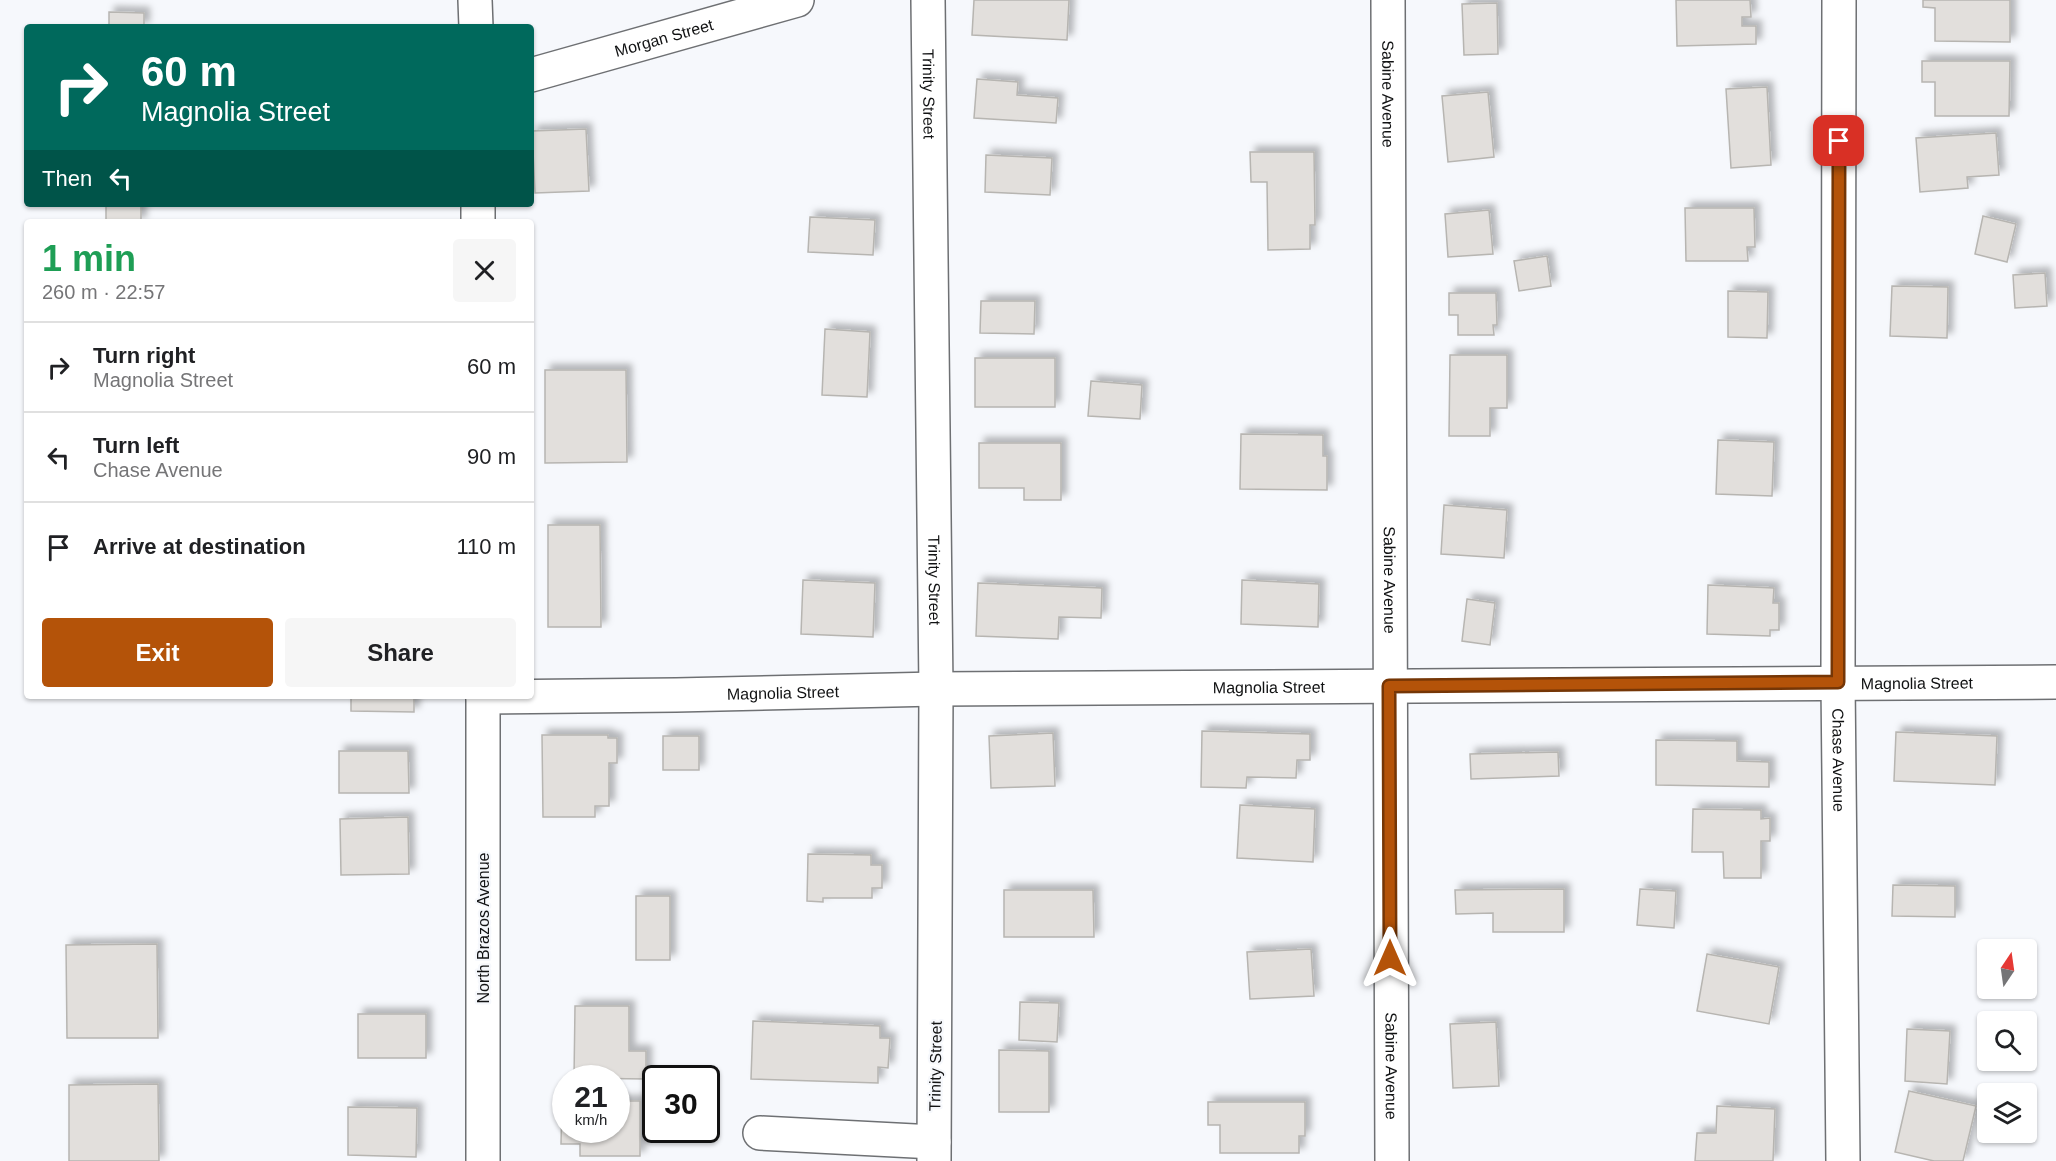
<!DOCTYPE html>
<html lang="en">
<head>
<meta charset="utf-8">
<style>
  :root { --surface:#fff; --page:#f6f6f6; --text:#202124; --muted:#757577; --line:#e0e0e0; --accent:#b45309 }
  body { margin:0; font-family:Arial,sans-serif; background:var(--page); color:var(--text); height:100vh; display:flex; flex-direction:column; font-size:22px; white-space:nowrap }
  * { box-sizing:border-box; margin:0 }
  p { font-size:20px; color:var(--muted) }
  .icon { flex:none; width:33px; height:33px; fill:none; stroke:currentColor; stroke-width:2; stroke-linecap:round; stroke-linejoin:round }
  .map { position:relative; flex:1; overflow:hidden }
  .drawer { position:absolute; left:24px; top:219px; width:510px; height:480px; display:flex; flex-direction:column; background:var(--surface); border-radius:6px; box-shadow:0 2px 4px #0004 }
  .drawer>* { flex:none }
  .guide { position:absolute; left:24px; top:24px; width:510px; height:183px; border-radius:6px; box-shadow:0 2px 4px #0004; background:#00695c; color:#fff; overflow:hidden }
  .needle { width:39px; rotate:13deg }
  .tools { position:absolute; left:1977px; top:939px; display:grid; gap:12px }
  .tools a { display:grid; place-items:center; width:60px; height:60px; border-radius:6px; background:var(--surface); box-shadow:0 2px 4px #0004; font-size:30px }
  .speed { position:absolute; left:552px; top:1065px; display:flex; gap:12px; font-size:30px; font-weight:700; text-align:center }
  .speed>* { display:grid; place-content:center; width:78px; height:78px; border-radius:50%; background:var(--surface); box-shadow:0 2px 4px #0004; line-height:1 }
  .speed small { font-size:15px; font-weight:400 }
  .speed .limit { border:3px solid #111; border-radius:9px; background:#fff; color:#111 }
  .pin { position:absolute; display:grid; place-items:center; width:51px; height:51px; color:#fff; margin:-26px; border-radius:12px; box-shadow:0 3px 9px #0006 }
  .me { position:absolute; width:66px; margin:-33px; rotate:0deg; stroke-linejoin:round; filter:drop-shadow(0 0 4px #0008) }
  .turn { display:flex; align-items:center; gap:21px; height:126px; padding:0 18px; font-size:27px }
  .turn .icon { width:78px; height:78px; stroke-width:2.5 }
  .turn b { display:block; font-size:42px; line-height:51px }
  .then { display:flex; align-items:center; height:57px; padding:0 18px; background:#0003; gap:12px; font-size:22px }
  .round { display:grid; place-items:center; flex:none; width:63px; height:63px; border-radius:6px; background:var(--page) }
  .summary { display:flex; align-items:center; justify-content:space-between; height:102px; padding:0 18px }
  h1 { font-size:36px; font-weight:800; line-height:45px; color:#1e9e55 }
  .button { display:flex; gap:12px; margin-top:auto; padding:12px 18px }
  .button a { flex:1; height:69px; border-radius:6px; background:var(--accent); color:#fff; font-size:24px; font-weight:800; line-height:69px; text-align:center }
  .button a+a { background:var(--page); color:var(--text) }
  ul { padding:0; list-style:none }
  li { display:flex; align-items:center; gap:18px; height:90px; padding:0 18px; border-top:2px solid var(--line) }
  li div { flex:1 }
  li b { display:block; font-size:22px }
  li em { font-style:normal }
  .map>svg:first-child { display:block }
</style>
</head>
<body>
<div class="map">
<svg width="2056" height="1161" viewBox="0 0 2056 1161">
  <defs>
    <filter id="shadow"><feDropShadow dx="5.5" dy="-5.5" stdDeviation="3" flood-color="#0004"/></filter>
  </defs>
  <rect width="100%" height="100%" fill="#f6f8fc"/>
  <path fill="#e2dfdc" stroke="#b7b5b1" stroke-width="1.5" filter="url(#shadow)" d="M974 0H1069L1067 40 972 35Z
    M1676 0H1750L1751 17H1742V26H1756V44L1677 46Z
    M1923 0H2010V42L1935 41V8L1923 7Z
    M1497 3 1498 54 1464 55 1462 4Z
    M109 12 144 13V27H109Z
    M1922 61H2010L2009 116H1935V82H1922Z
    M977 79 1018 82 1017 95 1058 98 1056 123 974 118Z
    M1767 87 1771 165 1731 168 1726 89Z
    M1488 92 1494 157 1448 162 1442 96Z
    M586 129 589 191 535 193 532 131Z
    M1996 133 1999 175 1967 177 1968 188 1920 192 1916 138Z
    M1250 152H1314L1315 225H1310V249L1268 250 1267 182H1251Z
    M986 155 1052 158 1050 195 985 192Z
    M106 204H141V222H106Z
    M1685 208H1754L1755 247H1747L1748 261H1686Z
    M1489 210 1493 254 1448 257 1445 214Z
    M1983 216 2016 224 2007 262 1975 254Z
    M810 217 875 220 873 255 808 252Z
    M1547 256 1551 286 1519 291 1514 261Z
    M2045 273 2047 306 2015 308 2013 275Z
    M1892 286 1948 287 1947 338 1890 336Z
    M1728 291 1768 292 1767 338 1728 337Z
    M1449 293H1496L1497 325H1493L1494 335H1458V315H1449Z
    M981 301H1035L1034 334 980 333Z
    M825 329 870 332 867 397 822 395Z
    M1450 355H1507V408H1490V436H1449Z
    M975 358H1055V407H975Z
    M545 370H626L627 462 545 463Z
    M1091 381 1142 385 1140 419 1088 416Z
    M1241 434 1323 435V456H1327V490L1240 489Z
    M1718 440 1774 442 1772 496 1716 494Z
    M979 443H1061V500H1024V488H979Z
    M1444 505 1507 510 1504 558 1441 554Z
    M548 525H600L601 627H548Z
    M803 580 875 583 873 637 801 634Z
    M1242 580 1319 584 1318 627 1241 624Z
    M978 583 1102 588 1101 618 1059 617 1058 639 976 636Z
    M1708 585 1774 588 1773 603H1779V630H1770V636L1707 634Z
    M1467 599 1495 603 1490 645 1462 641Z
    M351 696H414V712L351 711Z
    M1202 731 1310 734V760H1297L1296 778 1247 777 1246 788 1201 787Z
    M1896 732 1997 736 1995 785 1894 781Z
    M1053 733 1055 786 991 788 989 736Z
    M542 735H608V738H617V763H609V806H595V817H543Z
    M663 736H699V770H663Z
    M1656 740 1737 741V761L1769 762V787L1656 785Z
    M339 751H408L409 793H339Z
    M1558 752 1559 776 1471 779 1470 754Z
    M1240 805 1315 809 1313 862 1237 858Z
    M1693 809 1761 810V819L1770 818V841H1761V878H1724L1723 852H1692Z
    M408 817 409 874 341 875 340 819Z
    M808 854 871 855V865H882V888H872V898H823V902L807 901Z
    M1893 885 1955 886V917L1892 916Z
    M1564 889V932H1493V913L1456 914 1455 890Z
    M1640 889 1676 891 1674 928 1637 925Z
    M1004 890H1093L1094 937H1004Z
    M636 896H670V960H636Z
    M157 944 158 1038H67L66 945Z
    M1311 949 1314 996 1250 999 1247 952Z
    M1707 954 1779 967 1769 1024 1697 1011Z
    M1020 1002 1059 1003 1057 1042 1019 1040Z
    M575 1006H629V1051H646V1079L574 1078Z
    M358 1014H426V1058H358Z
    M753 1021 880 1026V1038H890L888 1068 878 1067V1083L751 1079Z
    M1496 1022 1499 1086 1453 1088 1450 1024Z
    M1907 1029 1950 1031 1947 1084 1905 1081Z
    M999 1050 1049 1051V1112H999Z
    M158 1084 159 1161H69V1085Z
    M1909 1091 1976 1106 1963 1161H1934L1895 1152Z
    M562 1101H566V1130H616V1101H640V1156H580V1144H561Z
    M1208 1102H1305V1136H1299V1153H1220V1125H1208Z
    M1717 1106 1775 1109 1773 1161H1695L1697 1133H1716Z
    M348 1107 417 1108 416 1157 348 1155Z"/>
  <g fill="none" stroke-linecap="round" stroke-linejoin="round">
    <defs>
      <g id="minor">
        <path d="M475 0 476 27"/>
        <path id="s1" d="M928 0 936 689 934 1161"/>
        <path id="s2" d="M1388 0 1392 1161"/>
        <path id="s3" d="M1839 0 1838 682 1843 1161"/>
        <path id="s4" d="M531 75 797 0"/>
        <path d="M478 204V222"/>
        <path id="s5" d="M483 697 676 695 936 689 2056 682"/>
        <path d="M760 1133 934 1142"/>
        <path d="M483 1161V696"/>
      </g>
    </defs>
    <use href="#minor" stroke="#6e7073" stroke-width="36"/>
    <use href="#minor" stroke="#fff" stroke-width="33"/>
  </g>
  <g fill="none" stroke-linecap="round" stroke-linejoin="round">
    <defs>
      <path id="route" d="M1390 958 1389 686 1838 682 1839 141"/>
    </defs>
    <use href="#route" stroke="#753606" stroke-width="15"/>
    <use href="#route" stroke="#b45309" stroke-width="10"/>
  </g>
  <g text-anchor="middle" stroke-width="4.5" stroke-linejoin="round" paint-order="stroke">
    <g font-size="16" fill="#111213" stroke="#f6f8fc">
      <text dy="6" stroke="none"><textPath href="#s4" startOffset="138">Morgan Street</textPath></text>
      <text dy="6" stroke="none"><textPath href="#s1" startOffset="94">Trinity Street</textPath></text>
      <text dy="6" stroke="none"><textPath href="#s2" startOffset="94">Sabine Avenue</textPath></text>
      <text dy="6" stroke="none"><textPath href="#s1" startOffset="580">Trinity Street</textPath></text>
      <text dy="6" stroke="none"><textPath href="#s2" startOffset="580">Sabine Avenue</textPath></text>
      <text dy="6" stroke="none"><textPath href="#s5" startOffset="1434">Magnolia Street</textPath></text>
      <text dy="6" stroke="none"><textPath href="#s5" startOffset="786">Magnolia Street</textPath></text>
      <text dy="6" stroke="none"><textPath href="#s5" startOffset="300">Magnolia Street</textPath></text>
      <text dy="6" stroke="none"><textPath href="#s3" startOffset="760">Chase Avenue</textPath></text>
      <text transform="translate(483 928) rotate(-90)" y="6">North Brazos Avenue</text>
      <text transform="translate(935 1066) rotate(-89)" y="6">Trinity Street</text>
      <text dy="6" stroke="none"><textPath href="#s2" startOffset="1066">Sabine Avenue</textPath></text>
    </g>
  </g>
</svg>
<div class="tools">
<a><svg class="needle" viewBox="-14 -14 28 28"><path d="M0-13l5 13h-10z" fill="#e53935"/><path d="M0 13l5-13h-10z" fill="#757577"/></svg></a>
<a><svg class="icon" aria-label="search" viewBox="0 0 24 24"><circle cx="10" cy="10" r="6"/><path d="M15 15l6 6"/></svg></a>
<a><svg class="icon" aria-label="layers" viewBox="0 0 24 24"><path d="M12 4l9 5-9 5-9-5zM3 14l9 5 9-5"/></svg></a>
</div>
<div class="speed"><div>21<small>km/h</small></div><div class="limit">30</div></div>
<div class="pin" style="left:1839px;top:141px;background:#d93025"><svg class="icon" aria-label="arrive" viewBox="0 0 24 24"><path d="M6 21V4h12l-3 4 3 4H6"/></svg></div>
<svg class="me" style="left:1390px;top:958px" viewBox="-20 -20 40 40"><path d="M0-17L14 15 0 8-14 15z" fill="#b45309" stroke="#fff" stroke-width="4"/></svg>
<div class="guide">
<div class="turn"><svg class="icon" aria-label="right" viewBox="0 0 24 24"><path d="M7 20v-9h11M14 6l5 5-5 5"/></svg><div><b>60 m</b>Magnolia Street</div></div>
<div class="then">Then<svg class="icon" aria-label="left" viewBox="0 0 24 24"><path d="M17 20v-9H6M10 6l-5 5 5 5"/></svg></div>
</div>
<section class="drawer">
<div class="summary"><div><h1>1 min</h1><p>260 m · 22:57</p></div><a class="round"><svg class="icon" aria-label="close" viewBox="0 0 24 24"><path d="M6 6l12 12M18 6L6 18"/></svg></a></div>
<ul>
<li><svg class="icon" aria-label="right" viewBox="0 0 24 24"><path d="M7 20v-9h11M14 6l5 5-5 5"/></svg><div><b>Turn right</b><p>Magnolia Street</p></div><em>60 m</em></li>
<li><svg class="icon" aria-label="left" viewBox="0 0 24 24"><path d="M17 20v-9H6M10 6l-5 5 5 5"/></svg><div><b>Turn left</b><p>Chase Avenue</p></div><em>90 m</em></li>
<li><svg class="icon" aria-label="arrive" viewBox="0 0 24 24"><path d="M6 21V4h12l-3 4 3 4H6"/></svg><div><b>Arrive at destination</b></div><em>110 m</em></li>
</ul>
<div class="button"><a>Exit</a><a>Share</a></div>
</section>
</div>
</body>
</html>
